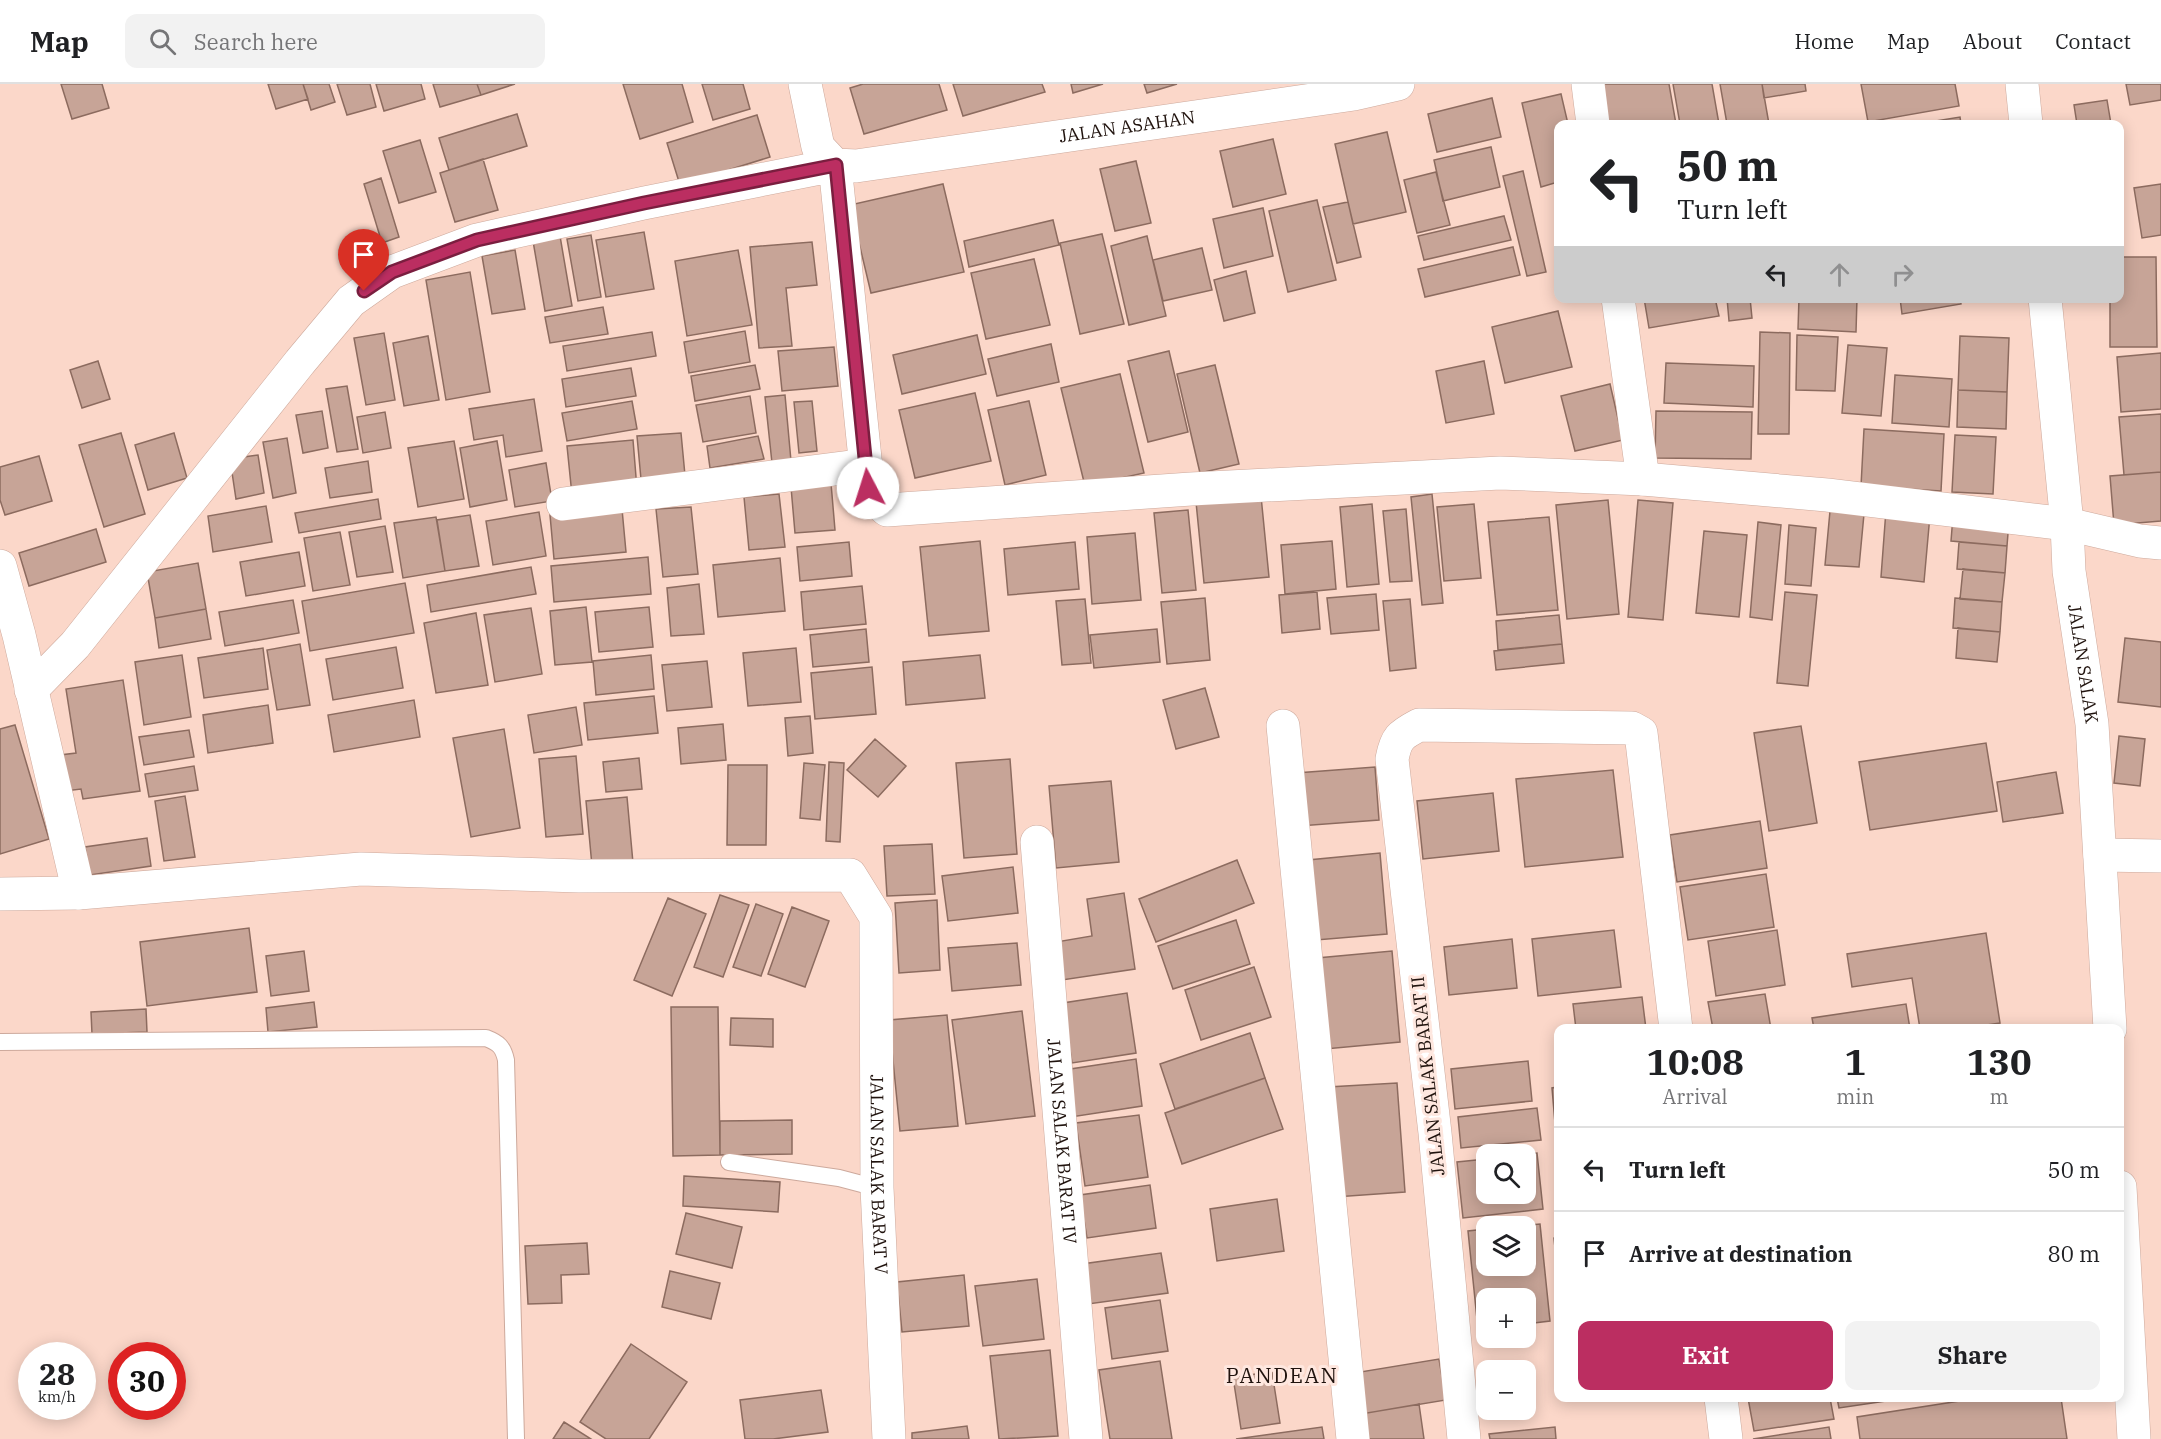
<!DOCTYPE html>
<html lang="en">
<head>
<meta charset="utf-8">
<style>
  :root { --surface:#fff; --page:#f2f2f2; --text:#202124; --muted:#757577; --line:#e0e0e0; --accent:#bb2e61 }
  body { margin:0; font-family:"IBM Plex Serif",serif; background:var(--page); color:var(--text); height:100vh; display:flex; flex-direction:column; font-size:22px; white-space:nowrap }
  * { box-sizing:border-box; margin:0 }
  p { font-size:20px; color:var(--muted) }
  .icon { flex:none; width:33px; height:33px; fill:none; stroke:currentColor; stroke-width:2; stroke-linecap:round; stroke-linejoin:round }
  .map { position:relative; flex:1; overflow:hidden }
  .panel { position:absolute; left:1554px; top:940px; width:570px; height:378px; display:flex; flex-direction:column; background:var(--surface); border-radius:12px; box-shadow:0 3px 15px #0003 }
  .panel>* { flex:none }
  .guide { position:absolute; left:1554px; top:36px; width:570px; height:183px; border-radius:12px; box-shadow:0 3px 15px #0003; background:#fff; color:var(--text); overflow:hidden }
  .controls { position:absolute; left:1476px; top:1060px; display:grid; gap:12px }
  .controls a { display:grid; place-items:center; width:60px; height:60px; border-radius:12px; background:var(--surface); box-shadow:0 3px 15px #0003; font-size:30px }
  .speed { position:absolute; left:18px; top:1258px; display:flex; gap:12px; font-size:30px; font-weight:700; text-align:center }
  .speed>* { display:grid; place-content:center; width:78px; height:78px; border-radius:50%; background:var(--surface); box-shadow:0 3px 15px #0003; line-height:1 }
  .speed small { font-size:15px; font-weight:400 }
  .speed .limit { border:9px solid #d22; background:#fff; color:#111 }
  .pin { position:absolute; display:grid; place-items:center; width:51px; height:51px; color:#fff; margin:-62px -26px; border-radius:50% 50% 50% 0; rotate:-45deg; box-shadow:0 0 6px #0007 }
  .pin .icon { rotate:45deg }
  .me { position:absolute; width:66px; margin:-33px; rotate:355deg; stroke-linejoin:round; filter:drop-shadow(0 0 4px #0008) }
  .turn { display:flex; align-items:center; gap:21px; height:126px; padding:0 24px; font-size:27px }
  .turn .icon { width:78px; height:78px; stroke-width:2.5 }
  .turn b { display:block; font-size:42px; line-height:51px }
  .lanes { display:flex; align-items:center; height:57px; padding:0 24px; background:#0003; justify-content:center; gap:30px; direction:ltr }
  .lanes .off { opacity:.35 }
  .eta { display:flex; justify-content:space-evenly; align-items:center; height:102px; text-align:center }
  .eta b { font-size:36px; font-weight:700; line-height:42px }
  .cta { display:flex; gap:12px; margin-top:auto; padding:12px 24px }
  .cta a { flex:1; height:69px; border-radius:12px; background:var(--accent); color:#fff; font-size:24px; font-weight:700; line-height:69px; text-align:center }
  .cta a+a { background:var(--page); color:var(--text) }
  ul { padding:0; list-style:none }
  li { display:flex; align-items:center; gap:18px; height:84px; padding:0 24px; border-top:2px solid var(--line) }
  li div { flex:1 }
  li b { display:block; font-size:22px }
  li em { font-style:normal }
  header { display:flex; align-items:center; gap:36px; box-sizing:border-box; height:84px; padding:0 30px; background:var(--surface); border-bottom:2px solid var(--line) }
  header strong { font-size:28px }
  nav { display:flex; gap:33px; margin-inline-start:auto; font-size:21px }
  .search { width:420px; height:54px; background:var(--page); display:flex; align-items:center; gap:15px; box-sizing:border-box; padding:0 21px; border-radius:12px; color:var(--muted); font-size:22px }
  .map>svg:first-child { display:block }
</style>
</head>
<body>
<header>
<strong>Map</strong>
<div class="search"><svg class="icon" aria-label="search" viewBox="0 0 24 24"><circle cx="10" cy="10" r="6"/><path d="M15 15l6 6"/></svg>Search here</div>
<nav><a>Home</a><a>Map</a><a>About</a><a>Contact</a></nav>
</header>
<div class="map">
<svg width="2161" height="1355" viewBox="0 0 2161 1355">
  <rect width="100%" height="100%" fill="#fbd7c9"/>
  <path fill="#c7a497" stroke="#8c6b5f" stroke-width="1.5" d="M61 0H102L109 24 72 35Z
    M268 0H303L308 15 276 25Z
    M303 0H329L335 18 311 26Z
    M337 0H370L376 23 347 31Z
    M376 0H421L425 15 384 27Z
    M433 0H477L481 11 440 23Z
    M477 0H515L481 11Z
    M623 0H682L693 38 640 55Z
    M702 0H743L750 25 713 36Z
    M863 0H939L947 26 864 50 850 4Z
    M953 0H1042L1045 8 963 32Z
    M1071 0H1103L1073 9Z
    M1144 0H1177L1147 9Z
    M1599 0H1669L1676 40H1606Z
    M1673 0H1712L1719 40H1680Z
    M1720 0H1762L1769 40H1727Z
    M1762 0H1805L1806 7 1764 14Z
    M1861 0H1955L1959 22 1868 38Z
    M2126 0H2161V16L2130 21Z
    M1561 10 1568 40H1558V98L1541 103 1522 19Z
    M1492 14 1501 53 1437 68 1428 30Z
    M2107 16 2111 40H2077L2074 21Z
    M517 30 527 62 449 86 439 54Z
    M757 31 770 73 680 101 667 59Z
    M1960 33 1961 40H1917Z
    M1387 48 1406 128 1353 140 1335 60Z
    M1273 55 1286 110 1233 123 1220 67Z
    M420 56 436 108 399 119 383 67Z
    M1491 63 1500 103 1443 117 1434 76Z
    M483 75 498 126 455 138 440 89Z
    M1136 77 1151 139 1115 147 1100 85Z
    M1523 87 1546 188 1527 192 1503 92Z
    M1436 88 1450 141 1417 149 1404 96Z
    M381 94 399 153 382 159 364 100Z
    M943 100 964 188 871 209 850 121Z
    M2161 100V151L2142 154 2134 104Z
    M1317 116 1336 196 1288 208 1269 127Z
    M1348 118 1361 173 1337 179 1323 123Z
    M1263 124 1273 172 1224 184 1213 135Z
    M1504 132 1511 156 1424 176 1418 152Z
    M1053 136 1059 161 969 183 964 157Z
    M644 148 654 205 606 213 596 156Z
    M1102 150 1124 240 1080 250 1060 159Z
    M591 151 601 213 578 217 567 155Z
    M560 152 572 222 545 227 533 157Z
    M1147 152 1166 232 1129 241 1111 162Z
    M812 158 817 201 786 204 792 262 759 264 750 163Z
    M1513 163 1520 191 1425 213 1418 185Z
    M1202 164 1212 206 1163 217 1153 176Z
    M515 166 525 225 492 230 482 172Z
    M738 166 752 241 687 252 675 177Z
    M2120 173H2156L2157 263H2110V214H2120Z
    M1034 175 1050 241 986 255 971 189Z
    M1246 187 1255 229 1224 237 1214 196Z
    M470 188 490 308 446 316 426 196Z
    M1644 214H1715L1719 232 1649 244Z
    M1727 214H1750L1752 234 1729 237Z
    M1799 214H1857L1856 248 1798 245Z
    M1900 214H1960L1961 220 1902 230Z
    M603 223 608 250 550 259 545 233Z
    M1558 227 1572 283 1505 299 1492 243Z
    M745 247 750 278 689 289 684 258Z
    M652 248 656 272 567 287 563 262Z
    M1760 248 1790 249 1789 350H1758Z
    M384 249 395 316 366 321 354 254Z
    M977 251 986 290 902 310 893 271Z
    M1797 251 1838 253 1835 307 1796 306Z
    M428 252 439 316 404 322 393 259Z
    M1960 252 2009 254 2007 308 1958 306Z
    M1051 260 1059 298 997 312 988 275Z
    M1848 261 1887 264 1881 332 1842 329Z
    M834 263 838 302 782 307 778 267Z
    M1169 267 1188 348 1148 358 1128 277Z
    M2161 269V325L2121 328 2117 273Z
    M98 277 110 315 82 324 70 286Z
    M1484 277 1494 330 1446 339 1436 287Z
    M1666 279 1754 282 1753 323 1664 319Z
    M755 281 760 305 695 317 691 292Z
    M1215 281 1239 380 1200 389 1177 290Z
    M631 284 636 312 566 323 562 295Z
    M1120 290 1144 389 1085 402 1061 304Z
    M1895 291 1952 295 1949 343 1892 339Z
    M1610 300 1623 356 1575 367 1561 312Z
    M347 302 358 365 337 368 326 305Z
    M1958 306 2007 308 2006 345 1957 343Z
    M975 309 991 377 915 394 899 326Z
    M785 311 791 377 772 379 765 313Z
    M750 312 756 349 703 358 696 321Z
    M534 315 542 367 506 373 503 351 474 356 469 325Z
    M632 317 637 345 567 357 562 329Z
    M812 317 817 367 799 369 794 318Z
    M1029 317 1046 391 1005 401 988 326Z
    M322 327 328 364 303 369 296 331Z
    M1656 327 1752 328 1751 375 1655 374Z
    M385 328 391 364 363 369 357 333Z
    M2161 330V388L2124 391 2119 333Z
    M1864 345 1944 350 1941 407 1861 402Z
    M121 349 145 430 104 443 79 361Z
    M174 349 187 394 148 406 135 361Z
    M681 349 686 402 642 406 637 352Z
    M1955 351 1996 353 1993 410 1952 408Z
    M758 352 764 375 710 384 707 362Z
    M287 354 296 409 273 414 263 358Z
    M633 356 637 405 572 411 567 362Z
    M454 357 464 415 418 423 408 364Z
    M497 357 507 416 470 423 460 364Z
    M258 371 264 409 236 415 230 375Z
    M39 372 52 417 5 431 0 416V383Z
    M368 377 372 408 330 414 325 384Z
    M546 379 552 417 515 423 509 386Z
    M2161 388V437L2114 441 2110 392Z
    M831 399 835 446 795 449 791 403Z
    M779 410 785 463 749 466 744 413Z
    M1432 410 1443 519 1422 521 1411 413Z
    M1261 412 1269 493 1204 499 1196 418Z
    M378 415 381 435 299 449 295 429Z
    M1608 416 1619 530 1567 535 1556 421Z
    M1638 416 1673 419 1663 536 1628 533Z
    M1372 420 1379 500 1347 503 1340 423Z
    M1474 420 1481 494 1444 497 1437 423Z
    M266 422 272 458 213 468 208 432Z
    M691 423 698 490 663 493 656 425Z
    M622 425 626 468 554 475 550 431Z
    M1406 425 1412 497 1390 498 1383 427Z
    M1188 426 1196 506 1162 509 1154 429Z
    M1886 426 1930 431 1924 498 1881 493Z
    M1830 427 1864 430 1859 483 1825 481Z
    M539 428 546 472 493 481 486 437Z
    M470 431 479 482 445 487 437 436Z
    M1953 432 2009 437 2007 462 1951 457Z
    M436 433 445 487 403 494 394 439Z
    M1549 433 1558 526 1497 531 1488 438Z
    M1758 438 1781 441 1772 536 1750 533Z
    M1789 441 1816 444 1811 502 1785 500Z
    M385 442 393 488 357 493 349 448Z
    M96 445 106 478 29 502 19 469Z
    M1704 447 1747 451 1739 533 1696 529Z
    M340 448 350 501 313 507 304 454Z
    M1135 449 1141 516 1092 520 1087 453Z
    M980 457 989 547 929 552 920 463Z
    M1332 457 1336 505 1285 510 1281 461Z
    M849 458 852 492 800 497 797 463Z
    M1075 458 1079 505 1008 511 1004 465Z
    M1959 458 2007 462 2005 489 1957 485Z
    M299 468 305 502 246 512 240 478Z
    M648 473 651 510 554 518 551 482Z
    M780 474 785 527 718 533 713 481Z
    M198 479 206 525 155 534 147 488Z
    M531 483 536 510 431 528 427 501Z
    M1963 485 2005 489 2002 518 1960 515Z
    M405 499 414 549 310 567 302 517Z
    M699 500 704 550 671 552 667 504Z
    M862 502 866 540 804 546 801 508Z
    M1317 508 1320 545 1282 549 1279 511Z
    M1785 508 1817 511 1808 602 1777 599Z
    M1376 510 1379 546 1331 550 1327 514Z
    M1205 514 1210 576 1167 580 1161 518Z
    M1955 514 2002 518 2000 548 1953 544Z
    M1085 515 1091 579 1062 581 1056 517Z
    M1410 515 1416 584 1390 587 1383 517Z
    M293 516 299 549 225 562 219 528Z
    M586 523 592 578 555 581 550 527Z
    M649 523 653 563 599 568 595 528Z
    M531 524 542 590 495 598 484 531Z
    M206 525 211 555 159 564 155 534Z
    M476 529 488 601 436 609 424 539Z
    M1559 531 1562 560 1498 566 1496 537Z
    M1958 544 2000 548 1997 578 1956 574Z
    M866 545 869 578 813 583 810 551Z
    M1157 545 1160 578 1094 584 1090 551Z
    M2125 554 2161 558V623L2118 618Z
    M300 560 310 621 277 626 267 566Z
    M1562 560 1564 579 1496 586 1494 567Z
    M396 563 403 604 333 616 326 575Z
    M263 564 268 605 204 614 198 574Z
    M796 564 801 618 748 622 743 569Z
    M182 571 191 633 144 641 135 578Z
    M651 571 654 605 596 611 593 577Z
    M980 571 985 614 906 621 903 578Z
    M707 577 712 623 667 627 662 581Z
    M872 583 876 630 815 635 811 589Z
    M123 596 140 707 83 715 81 705 65 707 60 671 76 669 66 605Z
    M1205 604 1219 653 1176 665 1163 616Z
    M654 612 658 649 588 656 584 619Z
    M414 616 420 653 334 668 328 631Z
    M268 621 273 659 208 669 203 631Z
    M576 623 582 661 534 669 528 631Z
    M810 632 813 669 788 672 785 634Z
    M723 640 726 676 681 680 678 644Z
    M15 641 49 755 0 770V645Z
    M1801 642 1817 739 1769 747 1754 649Z
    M504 645 520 744 471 753 453 654Z
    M189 646 194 673 144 681 139 653Z
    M2119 652 2145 655 2140 702 2114 699Z
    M875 655 906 682 878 713 847 686Z
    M1986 659 1997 727 1870 746 1859 678Z
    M576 672 583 750 546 753 539 675Z
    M639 674 642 705 606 708 603 678Z
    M1010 675 1017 770 964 774 956 679Z
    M829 678 844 679 840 758 826 757Z
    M804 679 825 681 820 736 800 734Z
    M728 681H767L766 761H727Z
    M194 682 198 706 149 713 145 690Z
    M1375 683 1379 736 1299 742 1296 689Z
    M1613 686 1623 773 1525 783 1516 695Z
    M2056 688 2063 729 2003 738 1997 698Z
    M1111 697 1119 778 1056 784 1049 702Z
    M1493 709 1499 767 1423 775 1417 717Z
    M185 712 195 773 164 777 155 717Z
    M627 713 633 779 592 782 586 717Z
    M1760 737 1767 784 1677 798 1670 751Z
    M147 754 151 782 90 791 85 763Z
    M932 760 935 810 887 812 884 762Z
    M1380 769 1387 850 1316 856 1308 776Z
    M1237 776 1254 819 1156 858 1139 815Z
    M1013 783 1018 829 948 837 942 792Z
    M1766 790 1774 843 1688 856 1680 803Z
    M1124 809 1135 885 1062 896 1056 858 1092 852 1087 815Z
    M720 811 749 821 723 893 694 883Z
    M668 814 706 830 672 912 634 896Z
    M937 816 940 886 899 889 895 819Z
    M756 820 783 830 761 892 733 883Z
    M792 823 829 837 805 903 768 890Z
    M1236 836 1250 880 1173 905 1158 862Z
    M249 844 257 908 147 922 140 858Z
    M1614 846 1621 903 1538 912 1532 855Z
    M1777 846 1785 901 1716 912 1708 857Z
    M1986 849 2000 939 1960 945H1920L1912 894 1852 903 1847 870Z
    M1512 855 1517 904 1449 911 1444 863Z
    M1017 859 1021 901 952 907 948 864Z
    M304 867 309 907 271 912 266 872Z
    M1392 867 1400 958 1325 965 1317 874Z
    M1254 883 1271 933 1201 956 1185 906Z
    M1127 909 1136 969 1072 979 1063 919Z
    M1765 910 1771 945H1713L1708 918Z
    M1642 913 1646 945H1576L1573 920Z
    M314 918 317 943 268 948 266 924Z
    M1906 920 1910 945H1814L1812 934Z
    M671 923H718L720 1071 673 1072Z
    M146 925 147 948 92 950 91 928Z
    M1022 927 1035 1032 966 1040 952 936Z
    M947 931 958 1042 900 1047 889 936Z
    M731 934 773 935V963L730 961Z
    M1250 949 1265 994 1175 1025 1160 980Z
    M1136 975 1142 1022 1071 1033 1064 986Z
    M1528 977 1532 1017 1455 1025 1451 985Z
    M1265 994 1283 1045 1182 1080 1165 1029Z
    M1397 999 1405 1108 1335 1113 1328 1003Z
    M1558 1003V1051H1556L1552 1004Z
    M1537 1024 1541 1056 1461 1064 1458 1033Z
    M1139 1031 1148 1093 1085 1102 1076 1039Z
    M792 1036V1070L720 1071V1037Z
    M1537 1069 1543 1125 1463 1134 1457 1078 1486 1075V1110H1526V1071H1521Z
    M684 1092 780 1098 778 1128 683 1122Z
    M1150 1101 1156 1144 1087 1154 1080 1111Z
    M1277 1115 1284 1167 1217 1177 1210 1125Z
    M686 1129 742 1143 732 1184 676 1170Z
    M1540 1140 1550 1237 1526 1240V1215H1486V1244L1478 1245 1468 1147 1486 1145V1182H1526V1143H1506Z
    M1558 1153V1194L1554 1154Z
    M587 1159 589 1190 561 1191 562 1219 528 1220 525 1162Z
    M1161 1169 1168 1209 1088 1220 1082 1180Z
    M670 1187 720 1199 711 1235 662 1223Z
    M964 1191 969 1242 902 1248 897 1198Z
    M1037 1195 1044 1255 983 1262 975 1202Z
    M1160 1216 1168 1267 1112 1275 1105 1224Z
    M631 1260 687 1298 649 1355H606L580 1338Z
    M1050 1266 1058 1352 999 1355 990 1272Z
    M1439 1275 1446 1316 1361 1330 1354 1289Z
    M1160 1277 1172 1355H1110L1099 1286Z
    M1272 1288 1280 1339 1241 1345 1233 1293Z
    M821 1306 828 1348 773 1355H745L740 1316Z
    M1748 1314H1830L1834 1335 1754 1347Z
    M1837 1314H1899V1315L1839 1324Z
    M1979 1314H2061L2067 1355H1860L1857 1333Z
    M1419 1320 1424 1355H1365L1361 1330Z
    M564 1338 591 1355H553Z
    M967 1342 969 1355H912V1349Z
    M1322 1343 1324 1355H1236Z
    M1555 1343 1556 1355H1490L1489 1350Z
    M1829 1343 1831 1355H1753Z"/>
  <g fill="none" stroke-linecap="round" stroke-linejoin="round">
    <defs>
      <path id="lane" d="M0 958 486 954C499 959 503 963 506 976L516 1355
        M729 1078 839 1094 877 1104"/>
      <g id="street">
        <path d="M1588 0 1593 40"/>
        <path d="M1618 214 1643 395"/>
        <path d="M563 420 866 381"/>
        <path d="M0 482 19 551 79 809"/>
        <path d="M31 606 75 561 300 278 351 217 392 188 477 156 644 119 835 81 868 404 872 413 887 426 1191 405 1500 389 1643 395 1827 411 2067 440 2140 457 2161 459"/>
        <path d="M1283 642 1353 1355"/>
        <path id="s1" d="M1037 758 1086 1355"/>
        <path d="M2100 771 2161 772"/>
        <path id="s2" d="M0 810 79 809 361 785 579 792 850 791 876 833 877 1104 889 1355"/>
        <path d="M1721 1314 1726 1355"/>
        <path d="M1464 1355 1435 1049 1392 675C1396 654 1400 651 1419 641L1632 644 1641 649 1676 945"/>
      </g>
      <g id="secondary">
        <path id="s3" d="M805 0 818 63 835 81 856 82 1354 10 1398 0"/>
        <path d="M2022 0 2026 40"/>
        <path id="s4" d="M2045 214 2067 440 2069 487 2092 640 2110 945"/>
        <path d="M2120 1103 2134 1355"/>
      </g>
    </defs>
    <use href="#lane" stroke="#cda99c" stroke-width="18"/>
    <use href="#street" stroke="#cda99c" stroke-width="34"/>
    <use href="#secondary" stroke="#cda99c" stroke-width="34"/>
    <use href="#lane" stroke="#fff" stroke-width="16"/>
    <use href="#street" stroke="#fff" stroke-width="33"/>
    <use href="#secondary" stroke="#fff" stroke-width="33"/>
  </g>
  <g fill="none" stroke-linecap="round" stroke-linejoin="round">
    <defs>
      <path id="route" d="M364 207 392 188 477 156 644 119 836 81 868 404"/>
    </defs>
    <use href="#route" stroke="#7a1e3f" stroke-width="15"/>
    <use href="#route" stroke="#bb2e61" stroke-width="10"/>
  </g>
  <g text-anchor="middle" stroke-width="6" stroke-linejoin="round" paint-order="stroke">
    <g font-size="18" fill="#20130e" stroke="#fee7df">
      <text dy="6" stroke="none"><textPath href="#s3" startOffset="384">JALAN ASAHAN</textPath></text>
      <text dy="6" stroke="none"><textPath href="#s4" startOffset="368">JALAN SALAK</textPath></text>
      <text transform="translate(1428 992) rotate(-96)" y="6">JALAN SALAK BARAT II</text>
      <text dy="6" stroke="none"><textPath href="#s1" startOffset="300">JALAN SALAK BARAT IV</textPath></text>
      <text dy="6" stroke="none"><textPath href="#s2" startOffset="1158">JALAN SALAK BARAT V</textPath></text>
    </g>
    <g font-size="21" letter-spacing="1.5" fill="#20130e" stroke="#fee7df">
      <text x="1282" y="1299">PANDEAN</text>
    </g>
  </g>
</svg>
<div class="controls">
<a><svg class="icon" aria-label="search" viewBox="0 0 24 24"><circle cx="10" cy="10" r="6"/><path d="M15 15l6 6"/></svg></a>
<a><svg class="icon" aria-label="layers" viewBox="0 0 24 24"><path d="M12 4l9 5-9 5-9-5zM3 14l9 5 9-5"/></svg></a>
<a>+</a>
<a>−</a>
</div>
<div class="speed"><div>28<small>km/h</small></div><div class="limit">30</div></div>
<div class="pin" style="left:364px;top:207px;background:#d93025"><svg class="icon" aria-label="arrive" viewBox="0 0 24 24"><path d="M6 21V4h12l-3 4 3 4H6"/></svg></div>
<svg class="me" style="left:868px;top:404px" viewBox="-20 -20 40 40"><circle r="19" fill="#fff"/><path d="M0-13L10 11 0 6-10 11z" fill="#bb2e61"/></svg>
<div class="guide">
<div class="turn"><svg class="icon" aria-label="left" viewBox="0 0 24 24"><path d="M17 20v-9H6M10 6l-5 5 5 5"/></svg><div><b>50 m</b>Turn left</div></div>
<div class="lanes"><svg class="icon" aria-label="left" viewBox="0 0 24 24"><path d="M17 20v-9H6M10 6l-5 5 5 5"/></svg><svg class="icon off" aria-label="ahead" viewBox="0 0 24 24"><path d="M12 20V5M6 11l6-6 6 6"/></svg><svg class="icon off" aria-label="right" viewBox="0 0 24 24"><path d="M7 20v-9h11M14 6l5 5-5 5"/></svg></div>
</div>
<section class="panel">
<div class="eta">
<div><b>10:08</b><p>Arrival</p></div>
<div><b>1</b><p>min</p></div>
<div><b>130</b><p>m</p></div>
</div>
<ul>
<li><svg class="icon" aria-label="left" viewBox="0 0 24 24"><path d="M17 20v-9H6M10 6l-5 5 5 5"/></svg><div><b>Turn left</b></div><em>50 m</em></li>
<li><svg class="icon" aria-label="arrive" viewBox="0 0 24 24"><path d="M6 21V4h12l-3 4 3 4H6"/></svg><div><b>Arrive at destination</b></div><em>80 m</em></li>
</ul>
<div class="cta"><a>Exit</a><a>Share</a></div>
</section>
</div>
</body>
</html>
